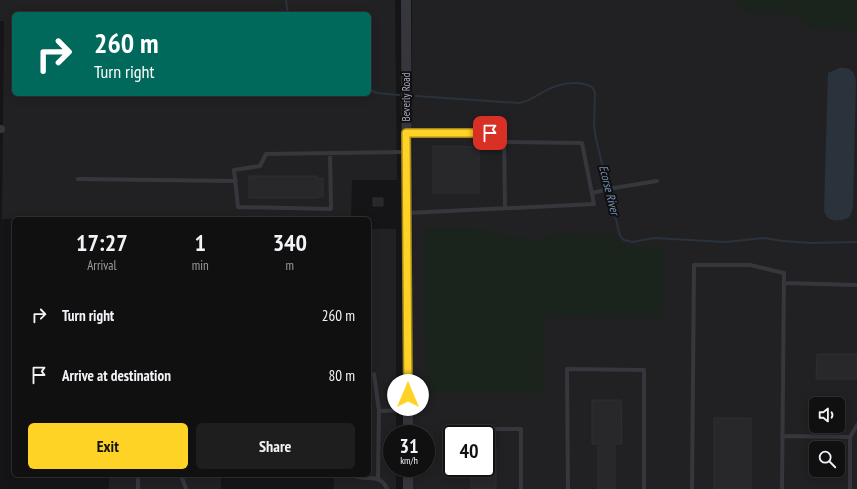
<!DOCTYPE html>
<html lang="en">
<head>
<meta charset="utf-8">
<style>
  :root { --surface:#101011; --page:#1e1e1f; --text:#f1f3f6; --muted:#9c9d9f; --line:#303031; --accent:#ffd325 }
  body { margin:0; font-family:"PT Sans Narrow",sans-serif; background:var(--page); color:var(--text); height:100vh; display:flex; flex-direction:column; font-size:15px; white-space:nowrap }
  * { box-sizing:border-box; margin:0 }
  p { font-size:13px; color:var(--muted) }
  .icon { flex:none; width:22px; height:22px; fill:none; stroke:currentColor; stroke-width:2; stroke-linecap:round; stroke-linejoin:round }
  .map { position:relative; flex:1; overflow:hidden }
  .sheet { position:absolute; left:12px; top:217px; width:359px; height:260px; display:flex; flex-direction:column; background:var(--surface); border-radius:6px; box-shadow:0 2px 10px #0003,0 0 0 1px var(--line) }
  .sheet>* { flex:none }
  .banner { position:absolute; left:12px; top:12px; width:359px; height:84px; border-radius:6px; box-shadow:0 2px 10px #0003,0 0 0 1px var(--line); background:#00695c; color:#fff; overflow:hidden }
  .tools { position:absolute; left:809px; top:397px; display:grid; gap:8px }
  .tools a { display:grid; place-items:center; width:36px; height:36px; border-radius:6px; background:var(--surface); box-shadow:0 2px 10px #0003,0 0 0 1px var(--line); font-size:20px }
  .speed { position:absolute; left:383px; top:425px; display:flex; gap:8px; font-size:20px; font-weight:700; text-align:center }
  .speed>* { display:grid; place-content:center; width:52px; height:52px; border-radius:50%; background:var(--surface); box-shadow:0 2px 10px #0003,0 0 0 1px var(--line); line-height:1 }
  .speed small { font-size:10px; font-weight:400 }
  .speed .limit { border:2px solid #111; border-radius:6px; background:#fff; color:#111 }
  .pin { position:absolute; display:grid; place-items:center; width:34px; height:34px; color:#fff; margin:-17px; border-radius:8px; box-shadow:0 2px 6px #0006 }
  .me { position:absolute; width:44px; margin:-22px; rotate:0deg; stroke-linejoin:round; filter:drop-shadow(0 0 3px #0008) }
  .turn { display:flex; align-items:center; gap:14px; height:84px; padding:0 16px; font-size:18px }
  .turn .icon { width:52px; height:52px; stroke-width:2.5 }
  .turn b { display:block; font-size:28px; line-height:34px }
  .eta { display:flex; justify-content:space-evenly; align-items:center; height:68px; text-align:center }
  .eta b { font-size:24px; font-weight:600; line-height:28px }
  .cta { display:flex; gap:8px; margin-top:auto; padding:8px 16px }
  .cta a { flex:1; height:46px; border-radius:6px; background:var(--accent); color:#111; font-size:16px; font-weight:600; line-height:46px; text-align:center }
  .cta a+a { background:var(--page); color:var(--text) }
  ul { padding:0; list-style:none }
  li { display:flex; align-items:center; gap:12px; height:60px; padding:0 16px }
  li div { flex:1 }
  li b { display:block; font-size:15px }
  li em { font-style:normal }
  .map>svg:first-child { display:block }
</style>
</head>
<body>
<div class="map">
<svg width="857" height="489" viewBox="0 0 857 489">
  <rect width="100%" height="100%" fill="#151517"/>
  <path fill="#212124" fill-rule="evenodd" d="M0 0H395L397 180H352L351 219H2L4 21H0ZM14 14H369V94H14Z
    M412 0H857V489H413V468H426V434H413ZM816 404H838V426H816ZM452 434H486V468H452ZM816 448H838V470H816Z
    M369 229H396V434H392V468H396V489H334V475H369Z
    M109 475H221V489H109Z"/>
  <path fill="#1b231d" d="M735 0H857V30L817 29 808 26 791 14 742 13Z
    M424 228 485 229 512 237 540 239 555 233 602 235 611 231 617 240 627 247H639L648 245 663 250V316L658 318 545 317 543 393H426Z"/>
  <path fill="#2a323c" d="M839 68C850 67 855 71 856 82L853 207C852 210 852 214 849 217 845 221 831 222 827 217 826 216 825 213 824 211L828 73Z"/>
  <g fill="none" stroke-linecap="round" stroke-linejoin="round">
    <path stroke="#2a323c" stroke-width="2" d="M286 0 288 14
      M369 89 377 93 399 95
      M416 96 519 103C530 101 534 97 543 92 557 84 577 79 592 87L595 92 594 125 596 139 620 236 624 240 632 242 654 238 726 242 764 238 783 241 810 243 857 242"/>
  </g>
  <path fill="#28282b" stroke="#2f2f33" d="M433 146 479 147V193H433Z
    M249 176H317V178H323V197H317V198H249Z
    M373 198H383V206H373Z
    M817 354H857V379H816Z
    M592 400H621L622 444H615V489H598V444H592Z
    M714 418H751V489H714Z
    M486 448H496V489H471V468H486Z"/>
  <g fill="none" stroke-linecap="round" stroke-linejoin="round">
    <path stroke="#36363d" stroke-width="4" d="M407 133H504L505 208
      M330 153 331 209 238 207 234 170 260 166 266 154 406 152
      M78 179 236 181
      M592 193 614 188 657 181
      M407 213 594 204 582 143 504 142
      M784 283 857 285
      M369 375 374 374 379 411 407 410
      M454 429H521V489
      M782 436 850 437
      M181 475 186 489
      M352 475C366 482 380 472 387 489
      M378 478 379 411
      M138 489V475
      M568 489 567 369 644 370V489
      M692 489 694 265H750L784 273 782 489
      M850 489V437L857 425"/>
    <path stroke="#36363d" stroke-width="8" d="M0 129H1"/>
    <path stroke="#36363d" stroke-width="10" d="M406 0 408 434
      M408 468V489"/>
  </g>
  <g fill="none" stroke-linecap="round" stroke-linejoin="round">
    <defs>
      <path id="route" d="M408 395 406 133H490"/>
    </defs>
    <use href="#route" stroke="#a68918" stroke-width="10"/>
    <use href="#route" stroke="#ffd325" stroke-width="7"/>
  </g>
  <g text-anchor="middle" stroke-width="4" stroke-linejoin="round" paint-order="stroke">
    <g font-size="11" fill="#a6a9b8" stroke="#101012">
      <text transform="translate(406 97) rotate(-90)" y="4">Beverly Road</text>
    </g>
    <g font-size="12" font-style="italic" fill="#7a92b6" stroke="#101012">
      <text transform="translate(609 190) rotate(76)" y="4">Ecorse River</text>
    </g>
  </g>
</svg>
<div class="tools">
<a><svg class="icon" aria-label="sound" viewBox="0 0 24 24"><path d="M4 9h4l5-4v14l-5-4H4zM17 9q2 3 0 6"/></svg></a>
<a><svg class="icon" aria-label="search" viewBox="0 0 24 24"><circle cx="10" cy="10" r="6"/><path d="M15 15l6 6"/></svg></a>
</div>
<div class="speed"><div>31<small>km/h</small></div><div class="limit">40</div></div>
<div class="pin" style="left:490px;top:133px;background:#d93025"><svg class="icon" aria-label="arrive" viewBox="0 0 24 24"><path d="M6 21V4h12l-3 4 3 4H6"/></svg></div>
<svg class="me" style="left:408px;top:395px" viewBox="-20 -20 40 40"><circle r="19" fill="#fff"/><path d="M0-13L10 11 0 6-10 11z" fill="#ffd325"/></svg>
<div class="banner">
<div class="turn"><svg class="icon" aria-label="right" viewBox="0 0 24 24"><path d="M7 20v-9h11M14 6l5 5-5 5"/></svg><div><b>260 m</b>Turn right</div></div>
</div>
<section class="sheet">
<div class="eta">
<div><b>17:27</b><p>Arrival</p></div>
<div><b>1</b><p>min</p></div>
<div><b>340</b><p>m</p></div>
</div>
<ul>
<li><svg class="icon" aria-label="right" viewBox="0 0 24 24"><path d="M7 20v-9h11M14 6l5 5-5 5"/></svg><div><b>Turn right</b></div><em>260 m</em></li>
<li><svg class="icon" aria-label="arrive" viewBox="0 0 24 24"><path d="M6 21V4h12l-3 4 3 4H6"/></svg><div><b>Arrive at destination</b></div><em>80 m</em></li>
</ul>
<div class="cta"><a>Exit</a><a>Share</a></div>
</section>
</div>
</body>
</html>
